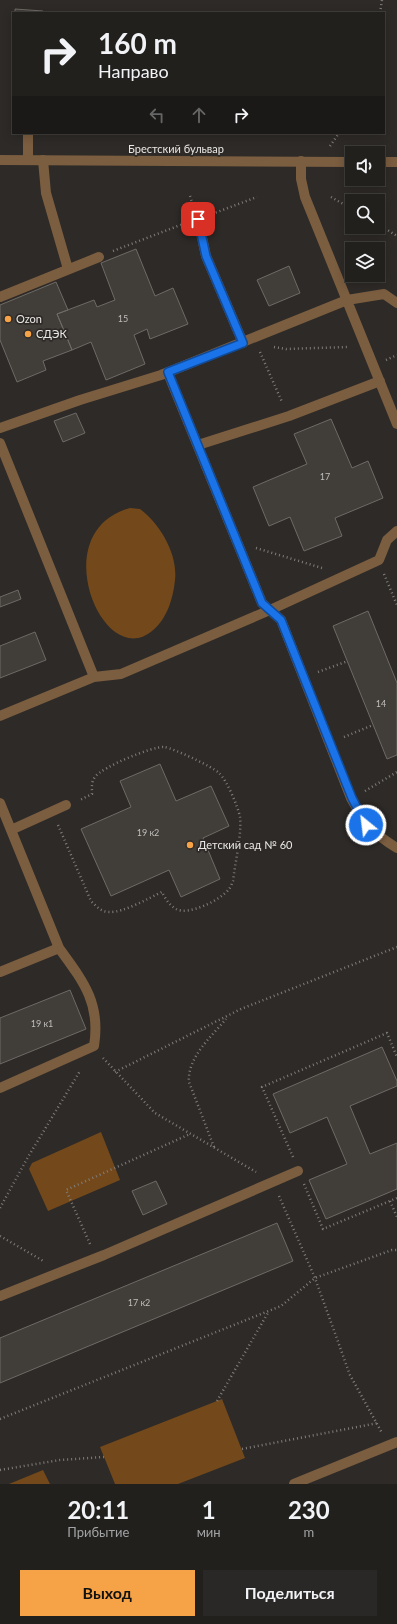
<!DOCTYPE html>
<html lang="ru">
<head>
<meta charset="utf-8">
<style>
  :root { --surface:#22201d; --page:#2a2826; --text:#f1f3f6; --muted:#a2a3a4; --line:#3f3e3b; --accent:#f6a247 }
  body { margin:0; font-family:Lato,sans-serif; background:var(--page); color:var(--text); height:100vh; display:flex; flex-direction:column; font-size:15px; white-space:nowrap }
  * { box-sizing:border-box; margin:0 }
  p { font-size:13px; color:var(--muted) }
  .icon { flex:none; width:22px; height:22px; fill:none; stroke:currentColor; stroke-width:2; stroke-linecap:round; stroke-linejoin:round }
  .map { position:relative; height:1484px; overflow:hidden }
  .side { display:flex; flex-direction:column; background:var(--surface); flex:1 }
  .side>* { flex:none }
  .hud { position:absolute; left:12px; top:12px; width:373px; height:122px; border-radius:0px; box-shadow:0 2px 10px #0003,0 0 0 1px var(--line); background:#22201d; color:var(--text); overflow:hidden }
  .fabs { position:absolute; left:345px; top:146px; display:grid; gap:8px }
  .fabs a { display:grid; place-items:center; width:40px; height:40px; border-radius:0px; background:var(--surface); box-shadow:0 2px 10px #0003,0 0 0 1px var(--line); font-size:20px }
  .pin { position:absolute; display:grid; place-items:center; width:34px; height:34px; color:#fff; margin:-17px; border-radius:8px; box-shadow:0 2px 6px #0006 }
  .me { position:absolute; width:44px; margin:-22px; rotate:331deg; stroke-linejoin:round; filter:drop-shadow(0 0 3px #0008) }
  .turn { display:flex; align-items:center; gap:14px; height:84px; padding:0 20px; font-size:18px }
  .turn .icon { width:52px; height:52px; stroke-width:2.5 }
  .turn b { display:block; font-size:28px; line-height:34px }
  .lanes { display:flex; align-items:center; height:38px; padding:0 20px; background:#0003; justify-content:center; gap:20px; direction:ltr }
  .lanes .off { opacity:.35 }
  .eta { display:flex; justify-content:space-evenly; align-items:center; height:68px; text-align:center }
  .eta b { font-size:24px; font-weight:700; line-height:28px }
  .button { display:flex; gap:8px; margin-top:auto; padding:8px 20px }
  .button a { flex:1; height:46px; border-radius:0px; background:var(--accent); color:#111; font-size:16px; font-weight:700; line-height:46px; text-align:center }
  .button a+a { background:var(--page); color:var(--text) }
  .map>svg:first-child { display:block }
</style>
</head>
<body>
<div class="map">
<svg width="397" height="1484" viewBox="0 0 397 1484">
  <rect width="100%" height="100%" fill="#2d2a27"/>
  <path fill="#73491b" d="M130 508 140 509C160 524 178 554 175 580 173 599 167 619 152 631 103 672 44 531 130 508Z
    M101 1132 120 1180 48 1211 29 1169 32 1163Z
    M222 1399 245 1458 178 1484H115L100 1447Z
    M43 1470 50 1484H9Z"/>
  <path fill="#413e3a" stroke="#6e6a66" d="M15 9 43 11 42 13H15Z
    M136 249 155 296 173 288 188 324 150 339 147 329 134 335 145 364 106 380 91 342 72 350 57 314 94 300 97 307 115 300 101 263Z
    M289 266 300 293 269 306 257 280Z
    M56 282 68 310 57 314 72 350 43 361 46 370 17 382 0 340V305Z
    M76 413 85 433 63 442 54 421Z
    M331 419 352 468 368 461 383 498 335 518 342 536 304 551 290 517 269 526 253 487 307 464 294 434Z
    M18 590 21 599 0 607V597Z
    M368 611 397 683V755L387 759 333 626Z
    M35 632 46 660 0 678V646Z
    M160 764 176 801 211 786 229 826 203 838 220 879 181 897 169 870 111 896 81 829 131 807 120 781Z
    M70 990 86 1029 0 1064V1018Z
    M382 1047 397 1081V1086L350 1106 370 1154 397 1143V1189L326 1219 309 1180 347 1164 327 1117 290 1133 273 1094Z
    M156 1181 167 1204 143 1215 132 1191Z
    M277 1223 293 1261 0 1383V1338Z"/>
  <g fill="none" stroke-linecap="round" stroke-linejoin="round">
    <path stroke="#807d7b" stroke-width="2.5" stroke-dasharray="1 3" stroke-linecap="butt" d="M380 13 382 0
      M330 146 339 133
      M190 196 193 205
      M331 197 352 209
      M212 214 257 197
      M378 224 397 236
      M113 251 183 224
      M274 347 286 349 349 347
      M260 352 282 402
      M386 360 397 355
      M256 548 322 568
      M384 574 397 605
      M318 672 348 661
      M344 737 373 725
      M365 791 397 772
      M58 825 91 901C96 906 101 912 109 912 123 913 149 898 162 892 165 898 169 905 176 909 188 916 221 900 229 889 231 887 232 883 233 881 235 863 242 834 240 817 238 807 227 780 219 773 213 767 173 748 164 747 153 746 102 767 95 777 91 782 92 788 92 794L80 800
      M103 1058 155 1113 256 1172
      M115 1072 241 1009 397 947
      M214 1147 189 1082C187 1058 211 1037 226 1019
      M293 1157 262 1087 387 1033 397 1057
      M304 1184 323 1229 397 1198
      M279 1196 315 1278 350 1375 382 1433
      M390 1201 397 1217
      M0 1208 28 1157 80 1071
      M0 1236 45 1262
      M90 1244 66 1190 190 1134
      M217 1401 269 1311
      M0 1419 281 1306 315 1278 392 1250H397
      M242 1449 378 1423
      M0 1470 60 1460 104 1457"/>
    <path stroke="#7b5d40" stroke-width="10" d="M28 160V133
      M43 160 46 193 68 269
      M301 161V179L305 197 397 424
      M198 219 206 256 243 343
      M0 297 99 257
      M168 373 262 603 281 620 351 798C365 823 372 833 397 848
      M0 428 80 400 161 375 347 300 384 294 397 303
      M0 443 94 677 0 716
      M198 445 289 416 380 381
      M94 677 121 674 270 610 379 560 387 540 397 531
      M0 803 59 948 0 972
      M11 830 66 805
      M0 1088 94 1046C101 1003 83 981 59 948
      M0 1296 104 1255 298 1171
      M294 1484 397 1442"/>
    <path stroke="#7b5d40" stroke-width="10" d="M0 160 352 162
      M378 162H397"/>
  </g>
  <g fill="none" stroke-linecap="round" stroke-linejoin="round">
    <defs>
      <path id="route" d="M198 219 206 256 243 343 168 372 262 603 281 620 352 798 366 825"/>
    </defs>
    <use href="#route" stroke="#114b97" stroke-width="10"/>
    <use href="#route" stroke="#1a73e8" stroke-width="7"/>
  </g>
  <g fill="#f6a247" stroke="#2d2a27" stroke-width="1.5">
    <circle cx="8" cy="319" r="4"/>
    <circle cx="28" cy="334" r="4"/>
    <circle cx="190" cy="845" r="4"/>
  </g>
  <g text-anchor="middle" stroke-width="3.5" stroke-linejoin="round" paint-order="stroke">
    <g font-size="9" fill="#c0bebb">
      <text x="123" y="322">15</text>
      <text x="325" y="480">17</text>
      <text x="381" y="707">14</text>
      <text x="148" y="836">19 к2</text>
      <text x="42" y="1027">19 к1</text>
      <text x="139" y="1306">17 к2</text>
    </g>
    <g font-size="11" fill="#eae8e6" stroke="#2d2a27">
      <text x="176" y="153">Брестский бульвар</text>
    </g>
    <g font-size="11" fill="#eae8e6" stroke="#2d2a27" text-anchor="start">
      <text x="16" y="323">Ozon</text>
      <text x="36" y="338">СДЭК</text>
      <text x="198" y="849">Детский сад № 60</text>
    </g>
  </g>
</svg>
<div class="fabs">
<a><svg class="icon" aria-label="sound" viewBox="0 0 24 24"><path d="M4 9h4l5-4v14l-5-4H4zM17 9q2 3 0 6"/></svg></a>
<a><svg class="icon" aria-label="search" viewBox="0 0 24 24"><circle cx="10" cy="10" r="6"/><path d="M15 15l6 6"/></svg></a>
<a><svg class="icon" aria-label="layers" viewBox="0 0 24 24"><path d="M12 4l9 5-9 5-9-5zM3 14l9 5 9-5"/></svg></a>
</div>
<div class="pin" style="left:198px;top:219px;background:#d93025"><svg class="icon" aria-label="arrive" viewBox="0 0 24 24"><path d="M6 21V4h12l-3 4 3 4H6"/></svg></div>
<svg class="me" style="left:366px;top:825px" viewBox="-20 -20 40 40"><circle r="17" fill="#1a73e8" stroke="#fff" stroke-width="3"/><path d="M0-11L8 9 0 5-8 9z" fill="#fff"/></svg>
<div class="hud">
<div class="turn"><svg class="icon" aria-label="right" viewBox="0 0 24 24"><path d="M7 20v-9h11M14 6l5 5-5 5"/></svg><div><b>160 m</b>Направо</div></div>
<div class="lanes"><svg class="icon off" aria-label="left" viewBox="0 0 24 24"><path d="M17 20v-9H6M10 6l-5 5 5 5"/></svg><svg class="icon off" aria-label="ahead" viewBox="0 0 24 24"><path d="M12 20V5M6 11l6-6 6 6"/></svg><svg class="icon" aria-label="right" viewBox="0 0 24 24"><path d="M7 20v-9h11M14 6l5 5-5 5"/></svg></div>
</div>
</div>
<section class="side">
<div class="eta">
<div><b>20:11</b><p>Прибытие</p></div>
<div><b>1</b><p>мин</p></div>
<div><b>230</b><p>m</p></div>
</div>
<div class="button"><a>Выход</a><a>Поделиться</a></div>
</section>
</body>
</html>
